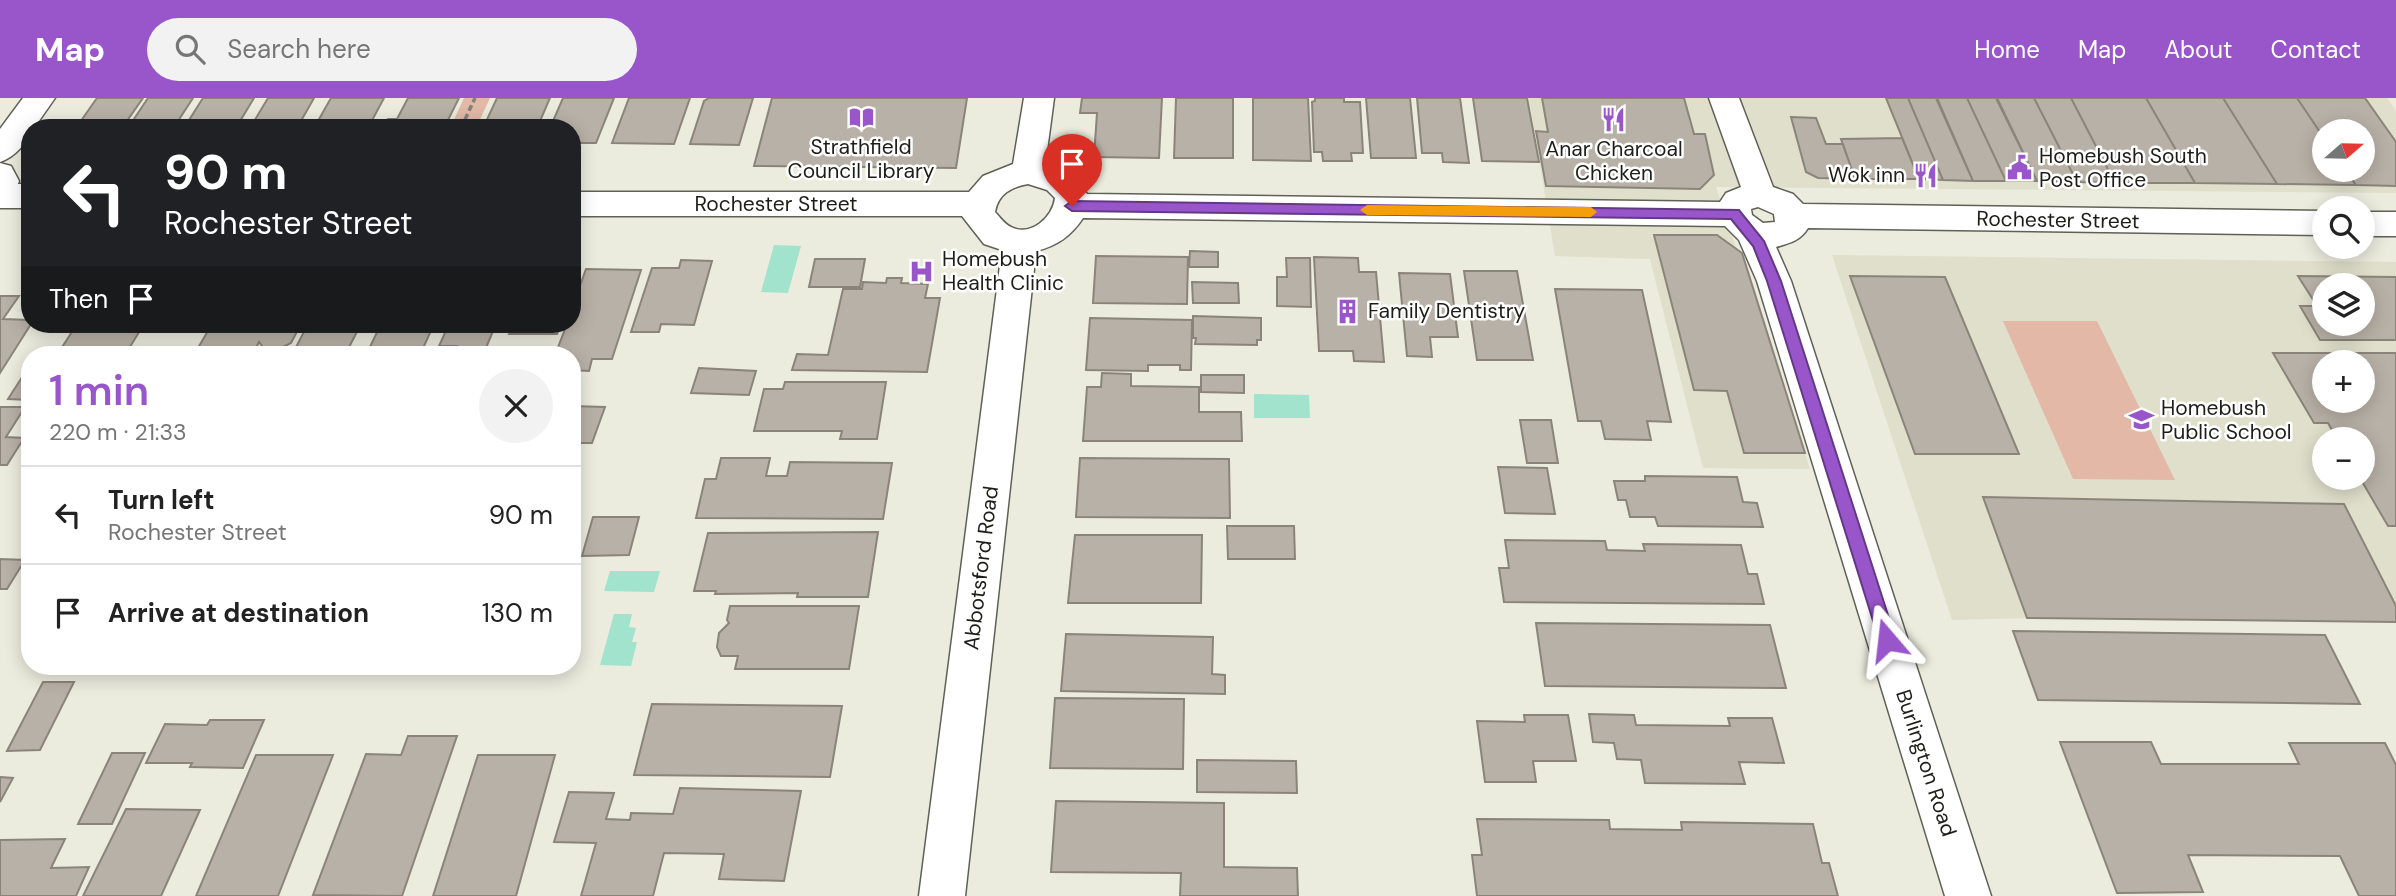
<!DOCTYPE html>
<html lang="en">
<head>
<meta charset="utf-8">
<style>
  :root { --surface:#fff; --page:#f2f2f2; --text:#222; --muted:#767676; --line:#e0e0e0; --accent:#9956cb }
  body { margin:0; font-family:"DM Sans",sans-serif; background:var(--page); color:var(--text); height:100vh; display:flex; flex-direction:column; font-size:26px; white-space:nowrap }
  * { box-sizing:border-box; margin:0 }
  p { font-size:23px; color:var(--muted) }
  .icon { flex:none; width:38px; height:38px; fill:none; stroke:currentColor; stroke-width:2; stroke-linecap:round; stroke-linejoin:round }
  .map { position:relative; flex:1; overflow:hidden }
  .side { position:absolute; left:21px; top:248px; width:560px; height:329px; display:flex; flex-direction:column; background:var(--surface); border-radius:28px; box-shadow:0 4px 18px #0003 }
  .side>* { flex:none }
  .top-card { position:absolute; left:21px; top:21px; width:560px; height:214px; border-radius:28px; box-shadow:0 4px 18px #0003; background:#202124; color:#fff; overflow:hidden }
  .needle { width:46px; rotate:70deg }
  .tools { position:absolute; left:2312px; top:21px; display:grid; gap:14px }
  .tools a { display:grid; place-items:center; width:63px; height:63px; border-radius:50%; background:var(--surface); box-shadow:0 4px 18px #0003; font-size:35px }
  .pin { position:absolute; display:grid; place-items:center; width:60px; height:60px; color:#fff; margin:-72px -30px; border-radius:50% 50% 50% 0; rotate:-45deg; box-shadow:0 0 7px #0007 }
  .pin .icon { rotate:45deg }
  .me { position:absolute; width:77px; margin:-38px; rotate:343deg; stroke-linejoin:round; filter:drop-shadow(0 0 5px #0008) }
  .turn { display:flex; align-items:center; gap:24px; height:147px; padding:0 28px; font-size:32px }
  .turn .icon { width:91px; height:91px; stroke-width:2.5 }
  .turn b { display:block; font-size:49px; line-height:60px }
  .then { display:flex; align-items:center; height:66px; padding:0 28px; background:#0003; gap:14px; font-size:26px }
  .round { display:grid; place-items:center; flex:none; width:74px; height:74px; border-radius:37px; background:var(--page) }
  .overview { display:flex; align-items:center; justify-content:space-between; height:119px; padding:0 28px }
  h1 { font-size:42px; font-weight:600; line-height:52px; color:var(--accent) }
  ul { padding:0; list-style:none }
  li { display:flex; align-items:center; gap:21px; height:98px; padding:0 28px; border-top:2px solid var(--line) }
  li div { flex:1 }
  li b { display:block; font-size:26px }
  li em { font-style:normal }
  header { display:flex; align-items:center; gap:42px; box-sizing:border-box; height:98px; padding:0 35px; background:var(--accent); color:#fff }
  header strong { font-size:33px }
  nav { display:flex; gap:38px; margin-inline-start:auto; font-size:24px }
  .search { width:490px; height:63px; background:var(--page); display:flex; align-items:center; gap:18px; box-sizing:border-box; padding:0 24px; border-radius:38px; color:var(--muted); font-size:26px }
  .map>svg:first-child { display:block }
</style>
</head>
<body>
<header>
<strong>Map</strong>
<div class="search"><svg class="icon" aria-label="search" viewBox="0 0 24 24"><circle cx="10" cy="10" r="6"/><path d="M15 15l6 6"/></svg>Search here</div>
<nav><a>Home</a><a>Map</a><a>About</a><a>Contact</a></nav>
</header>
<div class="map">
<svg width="2396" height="798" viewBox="0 0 2396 798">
  <rect width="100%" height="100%" fill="#ebebde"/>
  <path fill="#dfdfcb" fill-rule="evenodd" d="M1529 0H2387L2396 13V95L1716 89 1810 371 1703 370 1650 161 1555 158ZM2324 33H2362V72H2324Z
    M1832 157 2396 164V524L2027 520 1952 522ZM2324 187H2362V226H2324ZM2324 264H2362V303H2324ZM2324 341H2362V380H2324Z"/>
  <path fill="#e3b8a6" d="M464 0H490L476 30H450Z
    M2003 223H2097L2175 382 2073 381Z"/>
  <path fill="#a1e3cc" d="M774 147 801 148 788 195 761 194Z
    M1254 296 1309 297 1310 320H1254Z
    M610 473H660L654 494 604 493Z
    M614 516H632L629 529 636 530 632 544H637L631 568 600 567Z"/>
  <path fill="#b8b1a7" stroke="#8b847a" stroke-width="2" fill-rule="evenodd" d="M97 0H143L122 30H76Z
    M148 0H193L178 23H160L155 30H128Z
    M203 0H254L236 30H184Z
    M268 0H314L297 30H250Z
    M331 0H384L368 30H314Z
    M408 0H459L444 30H383L388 21H397Z
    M497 0H550L537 30H483Z
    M563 0H614L596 45H572V30H550Z
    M629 0H690L674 46 612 45Z
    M709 0H753L739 47 690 46 704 3Z
    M772 0H967L956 70 754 68Z
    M1082 0H1162L1159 60 1094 59 1097 15H1080Z
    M1176 0H1233V60H1174Z
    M1253 0H1308L1311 63 1253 62Z
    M1315 0H1344V4H1360L1363 55H1351L1352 63H1323L1322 54H1314L1312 4 1315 3Z
    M1366 0H1410L1416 60H1371Z
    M1417 0H1460L1469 65 1443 64 1442 55H1422Z
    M1473 0H1527L1539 64 1482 63Z
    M1542 0H1684L1694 36H1705L1714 77 1700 91 1546 88 1536 33 1548 34Z
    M1886 0H1908L1943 82 1919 81Z
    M1908 0H1936L1973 83 1943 82Z
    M1937 0H1967L2006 83H1973Z
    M1967 0H1996L2037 83H2006Z
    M1997 0H2034L2077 84 2037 83Z
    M2034 0H2071L2115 85 2077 84Z
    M2071 0H2146L2195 85H2115Z
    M2146 0H2223L2277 86 2195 85Z
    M2223 0H2297L2324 40V72H2345L2356 87 2277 86Z
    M2297 0H2365L2396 44V88L2356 87 2345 72H2362V33H2324V40Z
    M1791 19 1816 20 1826 46H1843L1855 81 1818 80 1806 74Z
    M1902 40 1919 81H1855L1841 41Z
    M1654 137H1717L1742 155 1805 355H1744L1727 293 1694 292Z
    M1190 153 1218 154V169H1189Z
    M1096 158 1188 159 1187 206 1093 205Z
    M1314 159 1358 160 1359 174H1376L1384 264 1354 263 1353 253H1319Z
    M1286 160H1310L1311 209 1277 208V179H1287Z
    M815 161H865L860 189H809Z
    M681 162 712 163 694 227 661 226 659 234H631L652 170H679Z
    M586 171 641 172 612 261H592L589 273 572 272V257H555L567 226H572V210Z
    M1464 173H1517L1533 262H1477Z
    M1399 175 1450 176 1458 239H1430L1432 259 1407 258Z
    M1850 178 1945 179 2019 356H1915Z
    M2298 178 2396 179V242H2320L2300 208H2317ZM2324 187H2362V226H2324Z
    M887 180H902L901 185 928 186 925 200H940L927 274 792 272 797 256 828 257 843 191H862L863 184 886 185Z
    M1192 184 1238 185 1239 205H1193Z
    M1555 191 1642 192 1671 324 1647 323 1651 342 1605 341 1601 323H1578Z
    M0 198H19L3 221 30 222 31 226 0 275Z
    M1193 218 1261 220V242H1257V247L1195 246 1196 240H1193Z
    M1090 220 1192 222 1191 272H1180V267H1148V273L1086 272Z
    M77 226H144L125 257H57Z
    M212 226H301L291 245 277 252H265L259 244 253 256 195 255Z
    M308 226H361L345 257H292Z
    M381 226H434L420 257H366Z
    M449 226H496L483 257H453L457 248H439Z
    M513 226H561L557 236H509Z
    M2273 255H2396V428H2388L2360 380H2362V341H2337L2328 325H2314ZM2324 264H2362V303H2324Z
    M30 267V302L8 301Z
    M699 270 756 273 749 297 691 295Z
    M1102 275 1131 276V288L1199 289V314H1241L1242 343H1083L1087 289H1101Z
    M1201 277H1244V295L1201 294Z
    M785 284H886L877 341H840L842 333H754L764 291H783Z
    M572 308 605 309 592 345H572Z
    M0 309H25L6 339 24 340 7 367H0Z
    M1520 322H1551L1558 365H1527Z
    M721 360H770L766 378H787L790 364 892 365 883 421 696 420 705 381H716Z
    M1080 360 1229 361 1230 420 1076 419Z
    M1498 369 1547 370 1555 416 1505 415Z
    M1645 378 1737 379 1743 404 1757 405 1763 429 1658 428 1655 419H1630L1626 402H1618L1614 383H1645Z
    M1983 399 2344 406 2396 508V524L2027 520Z
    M593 419H639L629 457 582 458Z
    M1227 428H1294L1295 461H1228Z
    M878 434 868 499H797L798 495 715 496 716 493H694L708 435Z
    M1075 437H1202L1201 505H1068Z
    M1505 442 1605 443 1607 452 1645 453 1643 446 1741 447 1748 476H1757L1764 506 1504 504 1499 470H1509Z
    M0 461 25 462 7 491H0Z
    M730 508H859L849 571H735L738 558H721L717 549 719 535 729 525 727 522Z
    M1536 525 1770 527 1786 590 1545 588Z
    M2013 533 2325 537 2360 606 2038 602Z
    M1066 536 1213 539 1212 576 1225 577V596L1061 593Z
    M43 584H74L40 652 7 653Z
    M1055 600 1184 601 1183 671 1050 670Z
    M652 606 842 608 830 679 634 677Z
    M1589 616 1634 617 1636 627 1730 628 1728 620H1772L1784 665 1739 664 1745 686 1645 685 1641 662 1617 661 1614 645 1593 644Z
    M1524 617H1568L1576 663H1533L1536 684H1485L1477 623 1525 624Z
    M210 622H264L243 670 190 669 192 665H146L165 626 207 627Z
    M408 638H457L402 798 313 797 366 656 401 657Z
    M2060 644H2151L2161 666H2299L2289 645H2385L2396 667V798H2359L2340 758 2188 757 2203 794 2117 795Z
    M112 655H145L112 726H78Z
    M256 657H333L278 798H196Z
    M478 657H555L516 798H433Z
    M1197 662 1296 663 1297 695 1197 694Z
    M0 679 13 680 0 704Z
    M680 690 801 693 784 783 719 781 724 756 664 755 653 798H581L596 745 554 744 569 694 614 695 606 721 630 722 631 715 673 716Z
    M1056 703 1224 705V769L1297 770 1298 798H1180L1181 775 1051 774Z
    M126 711 200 712 161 798H83Z
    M1477 721 1609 722 1610 731 1682 732 1681 724 1813 726 1822 765H1829L1838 798H1477L1472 757H1482Z
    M65 741 51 770 89 769 76 798H0V742Z"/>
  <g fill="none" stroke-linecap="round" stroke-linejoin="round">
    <defs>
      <path id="minor" d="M1024 0H1054L1045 68 1070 75 1087 96 1720 104 1726 95 1741 89 1709 0H1739L1773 89 1793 96 1803 106 2324 113V137L1808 130C1800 143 1790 145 1776 149L1791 183 1991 798H1945L1757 183 1739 142 1725 128 1083 120C1071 138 1057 148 1036 153L965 798H919L1002 152 984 146 962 118H572V94H969L983 78 1013 66ZM1028 86 1047 92 1055 100C1053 119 1031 139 1011 129 1004 126 1000 119 995 114 998 96 1011 89 1028 86ZM1758 109 1774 116 1775 124 1763 125 1752 117 1751 111Z
        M0 86H30V110H0Z
        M2362 114H2396V138H2362Z"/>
      <path id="major" d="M23 0H55L34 30H30C30 44 13 60 0 64V31Z
        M0 65 11 68 19 83 12 101 0 105Z"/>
    </defs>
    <use href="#minor" stroke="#606156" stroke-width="3"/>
    <use href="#major" stroke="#606156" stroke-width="3"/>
    <path stroke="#83837a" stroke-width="3.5" stroke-dasharray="6 3.5" stroke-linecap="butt" d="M461 30 475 0"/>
    <use href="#minor" fill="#fff" fill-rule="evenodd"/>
    <use href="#major" fill="#fff" fill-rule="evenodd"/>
  </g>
  <path fill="#9956cb" stroke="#633884" stroke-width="2" d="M1072 103 1739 112 1764 143 1781 183 1896 542 1893 547 1887 549 1881 547 1879 542 1767 183 1753 148 1731 121 1072 113 1065 108Z"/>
  <path fill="#f59e0b" d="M1367 107 1591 109 1597 114 1591 119 1367 117 1360 112Z"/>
  <defs>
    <symbol id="library-bare" viewBox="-9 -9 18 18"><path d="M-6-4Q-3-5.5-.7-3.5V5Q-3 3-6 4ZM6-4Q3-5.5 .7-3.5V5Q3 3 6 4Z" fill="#9956cb" stroke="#fff" stroke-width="2.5" paint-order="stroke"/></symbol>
    <symbol id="restaurant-bare" viewBox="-9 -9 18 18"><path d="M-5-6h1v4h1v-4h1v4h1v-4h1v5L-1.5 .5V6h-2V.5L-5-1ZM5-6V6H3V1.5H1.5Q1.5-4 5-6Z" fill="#9956cb" stroke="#fff" stroke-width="2.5" paint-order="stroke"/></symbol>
    <symbol id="civic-bare" viewBox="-9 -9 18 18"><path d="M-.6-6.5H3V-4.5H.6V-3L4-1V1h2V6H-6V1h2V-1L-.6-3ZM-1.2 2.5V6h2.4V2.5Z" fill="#9956cb" stroke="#fff" stroke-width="2.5" paint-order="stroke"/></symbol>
    <symbol id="hospital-bare" viewBox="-9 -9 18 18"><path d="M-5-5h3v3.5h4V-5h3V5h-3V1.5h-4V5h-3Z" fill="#9956cb" stroke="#fff" stroke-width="2.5" paint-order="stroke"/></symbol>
    <symbol id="building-bare" viewBox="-9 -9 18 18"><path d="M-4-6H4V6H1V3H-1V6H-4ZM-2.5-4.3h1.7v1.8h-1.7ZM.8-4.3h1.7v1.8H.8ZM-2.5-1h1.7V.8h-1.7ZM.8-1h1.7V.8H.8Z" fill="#9956cb" stroke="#fff" stroke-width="2.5" paint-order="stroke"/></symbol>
    <symbol id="school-bare" viewBox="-9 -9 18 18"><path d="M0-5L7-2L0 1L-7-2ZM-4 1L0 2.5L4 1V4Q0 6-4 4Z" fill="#9956cb" stroke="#fff" stroke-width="2.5" paint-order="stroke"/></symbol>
  </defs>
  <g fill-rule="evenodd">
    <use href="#library-bare" x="844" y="2" width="35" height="35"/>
    <use href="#restaurant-bare" x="1596" y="4" width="35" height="35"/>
    <use href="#civic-bare" x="2002" y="52" width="35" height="35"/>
    <use href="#restaurant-bare" x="1908" y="60" width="35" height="35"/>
    <use href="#hospital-bare" x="904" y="156" width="35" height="35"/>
    <use href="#building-bare" x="1330" y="196" width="35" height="35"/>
    <use href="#school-bare" x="2124" y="304" width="35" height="35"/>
  </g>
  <g text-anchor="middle" stroke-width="5" stroke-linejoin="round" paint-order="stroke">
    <g font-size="21" fill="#1e1e19" stroke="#fff" text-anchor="start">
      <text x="861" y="56" text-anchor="middle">Strathfield<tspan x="861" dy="24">Council Library</tspan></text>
      <text x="1614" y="58" text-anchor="middle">Anar Charcoal<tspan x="1614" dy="24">Chicken</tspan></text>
      <text x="2039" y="65">Homebush South<tspan x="2039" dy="24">Post Office</tspan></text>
      <text x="1905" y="84" text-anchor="end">Wok inn</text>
      <text x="942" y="168">Homebush<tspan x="942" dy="24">Health Clinic</tspan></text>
      <text x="1368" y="220">Family Dentistry</text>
      <text x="2161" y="317">Homebush<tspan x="2161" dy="24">Public School</tspan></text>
    </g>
    <g font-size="21" fill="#1e1e19" stroke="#fff">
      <text x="776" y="113">Rochester Street</text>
      <text transform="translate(2058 122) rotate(1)" y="7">Rochester Street</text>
      <text transform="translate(981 470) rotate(-83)" y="7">Abbotsford Road</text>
      <text transform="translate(1926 665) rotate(72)" y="7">Burlington Road</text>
    </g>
  </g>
</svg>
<div class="tools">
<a><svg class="needle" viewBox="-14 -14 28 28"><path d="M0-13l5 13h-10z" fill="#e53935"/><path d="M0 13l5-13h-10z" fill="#767676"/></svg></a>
<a><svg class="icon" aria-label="search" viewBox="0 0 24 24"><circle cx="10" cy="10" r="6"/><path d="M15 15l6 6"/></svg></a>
<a><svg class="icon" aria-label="layers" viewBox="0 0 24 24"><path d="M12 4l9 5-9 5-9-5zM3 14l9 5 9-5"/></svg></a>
<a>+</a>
<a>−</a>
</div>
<div class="pin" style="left:1072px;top:108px;background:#d93025"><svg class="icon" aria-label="arrive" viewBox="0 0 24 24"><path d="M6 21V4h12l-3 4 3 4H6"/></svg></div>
<svg class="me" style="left:1887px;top:542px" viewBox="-20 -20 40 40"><path d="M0-17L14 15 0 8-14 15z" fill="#9956cb" stroke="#fff" stroke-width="4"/></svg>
<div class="top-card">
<div class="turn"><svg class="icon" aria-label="left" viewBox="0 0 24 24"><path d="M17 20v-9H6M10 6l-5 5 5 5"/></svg><div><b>90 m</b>Rochester Street</div></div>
<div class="then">Then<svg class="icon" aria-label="arrive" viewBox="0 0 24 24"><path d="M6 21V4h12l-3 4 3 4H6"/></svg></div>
</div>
<section class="side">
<div class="overview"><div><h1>1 min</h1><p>220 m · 21:33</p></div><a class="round"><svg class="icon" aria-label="close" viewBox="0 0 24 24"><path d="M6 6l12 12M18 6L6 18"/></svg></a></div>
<ul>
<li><svg class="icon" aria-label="left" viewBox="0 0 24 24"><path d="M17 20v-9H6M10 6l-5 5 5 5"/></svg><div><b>Turn left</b><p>Rochester Street</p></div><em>90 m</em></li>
<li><svg class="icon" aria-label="arrive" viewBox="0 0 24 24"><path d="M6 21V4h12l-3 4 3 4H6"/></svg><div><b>Arrive at destination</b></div><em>130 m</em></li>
</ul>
</section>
</div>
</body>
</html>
